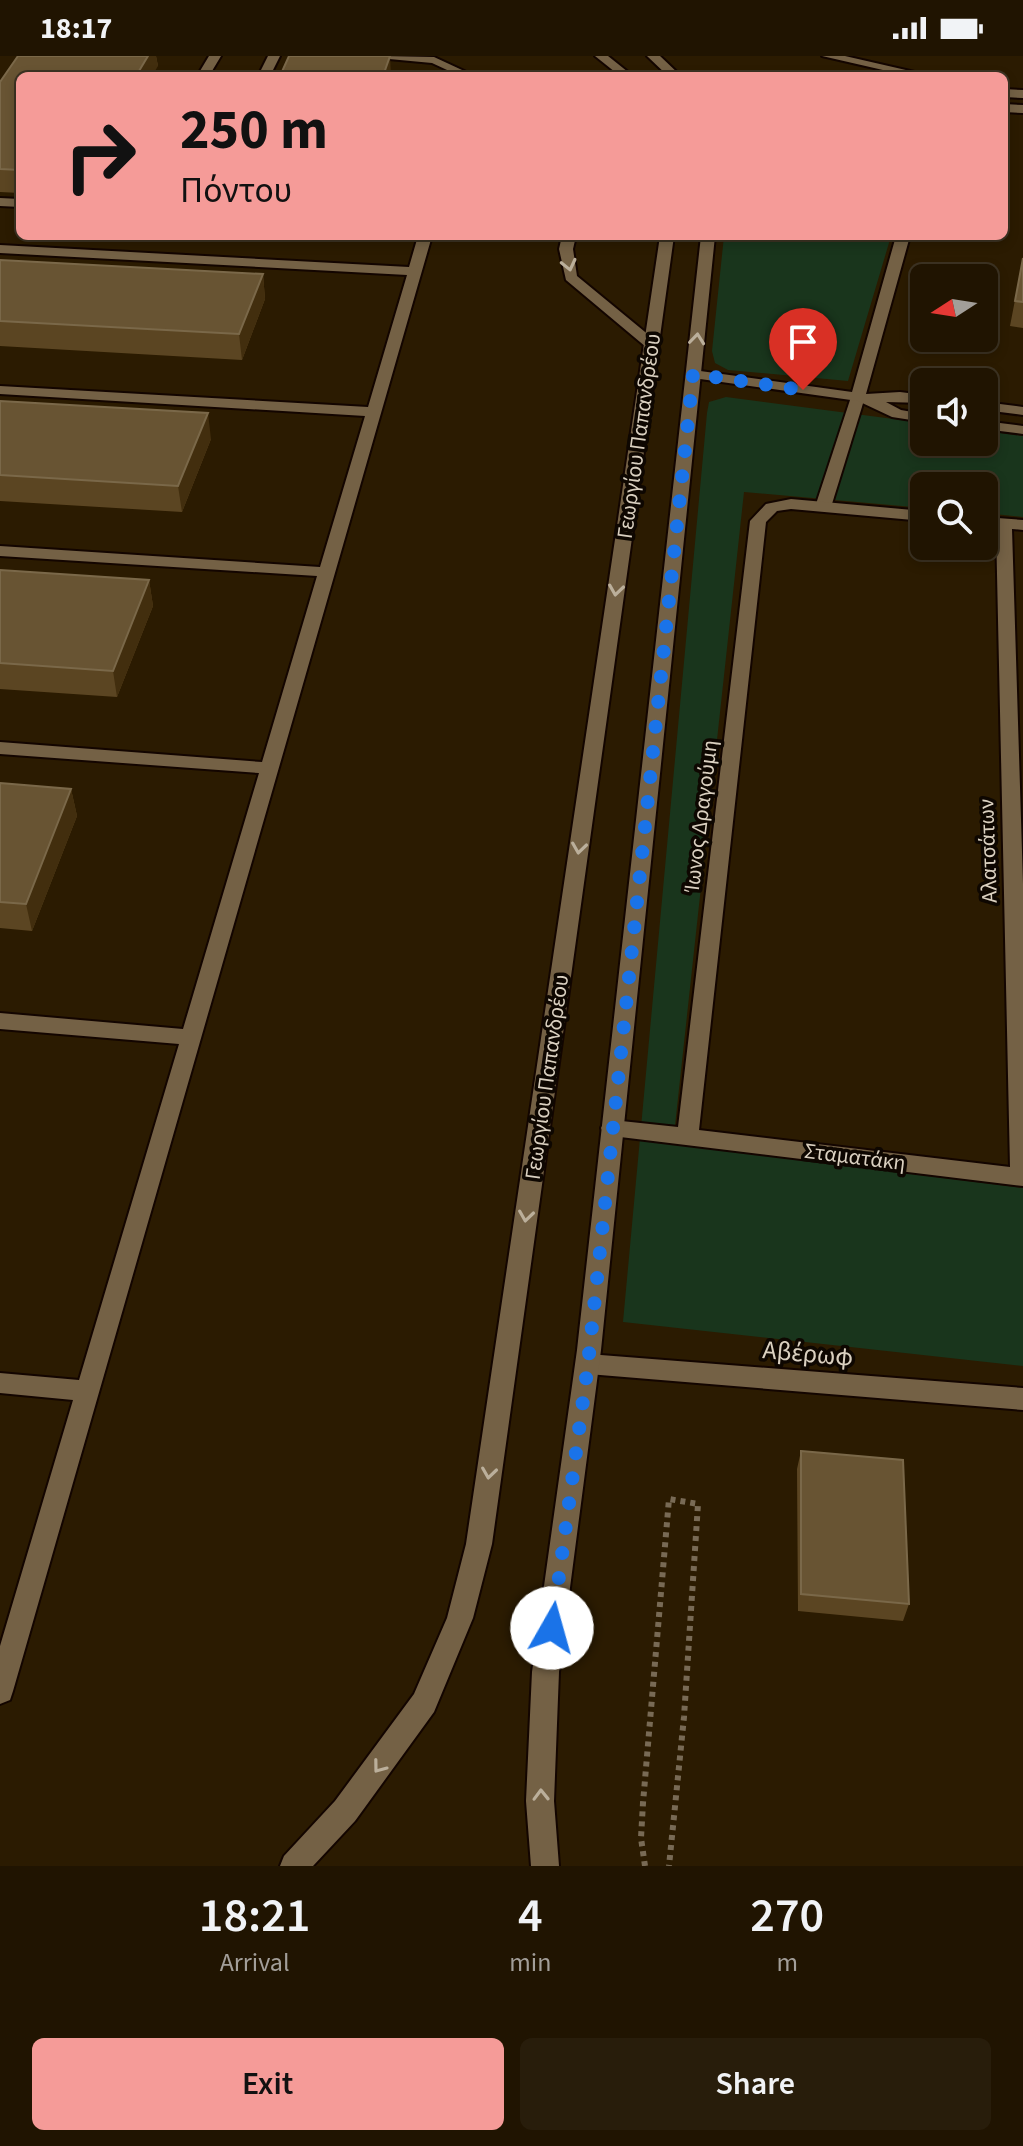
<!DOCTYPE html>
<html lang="en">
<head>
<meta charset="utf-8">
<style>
  :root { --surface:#201401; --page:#281d0b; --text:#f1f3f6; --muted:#a29e99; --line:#3d3323; --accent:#f59b98 }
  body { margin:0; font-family:"Source Sans 3",sans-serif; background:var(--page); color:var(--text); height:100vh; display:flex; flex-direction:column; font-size:30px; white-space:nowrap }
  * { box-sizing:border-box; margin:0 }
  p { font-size:26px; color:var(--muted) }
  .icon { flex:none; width:44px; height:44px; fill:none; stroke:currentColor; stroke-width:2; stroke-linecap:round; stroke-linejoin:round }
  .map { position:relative; height:1810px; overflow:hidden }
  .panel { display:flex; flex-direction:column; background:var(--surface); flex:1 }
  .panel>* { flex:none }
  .guide { position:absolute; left:16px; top:16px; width:992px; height:168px; border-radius:12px; box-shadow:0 4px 12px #0003,0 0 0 2px var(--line); background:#f59b98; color:#111; overflow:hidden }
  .needle { width:52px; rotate:258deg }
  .tools { position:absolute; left:910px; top:208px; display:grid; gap:16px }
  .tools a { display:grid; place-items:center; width:88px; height:88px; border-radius:12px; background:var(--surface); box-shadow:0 4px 12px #0003,0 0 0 2px var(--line); font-size:40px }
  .pin { position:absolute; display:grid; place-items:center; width:68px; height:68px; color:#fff; margin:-82px -34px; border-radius:50% 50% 50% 0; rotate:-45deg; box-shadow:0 0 8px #0007 }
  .pin .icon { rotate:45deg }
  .me { position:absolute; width:88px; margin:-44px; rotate:7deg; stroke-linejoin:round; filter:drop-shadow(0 0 6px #0008) }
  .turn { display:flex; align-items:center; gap:28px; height:168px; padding:0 32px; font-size:36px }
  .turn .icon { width:104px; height:104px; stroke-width:2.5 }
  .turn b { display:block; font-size:56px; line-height:68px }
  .eta { display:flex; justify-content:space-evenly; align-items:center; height:136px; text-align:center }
  .eta b { font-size:48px; font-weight:600; line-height:56px }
  .primary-button { display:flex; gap:16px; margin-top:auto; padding:16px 32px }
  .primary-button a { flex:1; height:92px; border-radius:12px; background:var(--accent); color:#111; font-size:32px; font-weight:600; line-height:92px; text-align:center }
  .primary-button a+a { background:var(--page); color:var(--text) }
  .status { display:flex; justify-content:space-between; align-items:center; height:56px; padding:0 40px; background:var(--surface); direction:ltr }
  .status svg { height:22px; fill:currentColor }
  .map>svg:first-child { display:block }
</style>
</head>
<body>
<div class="status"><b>18:17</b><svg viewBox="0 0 49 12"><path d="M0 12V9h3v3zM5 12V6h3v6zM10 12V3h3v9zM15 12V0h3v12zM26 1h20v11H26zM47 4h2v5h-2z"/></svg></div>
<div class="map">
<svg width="1023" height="1810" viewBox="0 0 1023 1810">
  <rect width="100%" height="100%" fill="#2b1b01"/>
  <path fill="#19351c" d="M724 180H891L848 325 728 314 715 307 712 295Z
    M726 341 924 367V386H984V375L1023 380V461L984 457V430H924V452L744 436 673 1088 1023 1132V1310L623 1266 707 357 709 346Z"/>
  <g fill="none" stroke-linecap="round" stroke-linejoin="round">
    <defs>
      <path id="service" d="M209 0H221L209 20H197Z
        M268 0H280L270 20H258Z
        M383 0 434 1 475 20H460L432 7 389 3Z
        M0 142 20 143V151L0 150Z
        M418 180H432L13 1635 10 1644 0 1648V1590L73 1344 0 1337V1317L79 1324 179 988 0 973V957L183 973 259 717 0 698V686L262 706 317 520 0 500V490L320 511 365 360 0 338V330L368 351 407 219 0 197V189L409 211Z
        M562 180H576L573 193 577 220 656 285V291H646L566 224 559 193Z"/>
      <path id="pedestrian" d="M858 337 865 341 831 451 829 454H817L815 451 851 341Z"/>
      <path id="minor" d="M896 180H910L866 338 900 336 924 339V347L886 346 901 354 924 358V366L892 361 858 345 693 322 686 318 693 314 852 336Z
        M984 346 1023 351V359L984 354Z
        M984 365 1023 370V378L984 373Z
        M791 443 924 455V465L791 453 777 455 766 466 699 1074 1010 1111 996 472 984 471V461L1023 464V474L1012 473 1023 828V1130L612 1080 604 1078 601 1072 604 1066 612 1064 678 1071 750 465 766 448Z
        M588 1298 1023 1332V1354L588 1318 580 1315 576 1308 580 1301Z"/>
      <path id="tertiary" d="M595 0H608L633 20H620Z
        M647 0H660L681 20H668Z
        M822 0H845L932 20H909Z
        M1004 33 1023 34V42L1004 41Z
        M1004 48 1023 49V57L1004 56Z
        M660 180H674L492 1488 473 1562 434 1656 355 1765 313 1810H280L284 1800 335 1745 414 1638 447 1562 466 1488Z
        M701 180H715L601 1294 559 1616 554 1745 559 1810H531L526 1745 532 1616 577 1294Z"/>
    </defs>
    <use href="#service" stroke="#130500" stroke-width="4"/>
    <use href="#pedestrian" stroke="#130500" stroke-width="4"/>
    <use href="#minor" stroke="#130500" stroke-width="4"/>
    <use href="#tertiary" stroke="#130500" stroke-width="4"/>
    <path stroke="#786a55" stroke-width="6" stroke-dasharray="5 5" stroke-linecap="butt" d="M645 1810 641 1782 643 1747 669 1443 698 1448 684 1661 669 1810"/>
    <use href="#service" fill="#746145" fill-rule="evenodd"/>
    <use href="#pedestrian" fill="#746145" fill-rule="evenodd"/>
    <use href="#minor" fill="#746145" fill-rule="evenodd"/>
    <use href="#tertiary" fill="#746145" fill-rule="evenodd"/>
  </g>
  <path fill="#5b4522" d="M18 0H156L158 10 20 20V137L0 136V26Z
    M1023 202V272L1010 270Z
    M0 204 263 218 265 243 242 304 0 290Z
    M0 345 211 383 182 456 0 445Z
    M0 514 149 524 153 550 117 641 0 633Z
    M0 727 71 733 77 760 32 875 0 872Z
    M801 1395 909 1548 903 1565 798 1555 797 1413Z"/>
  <path fill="#422e0e" d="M148 0H156L158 10 152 20H136Z
    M390 0 391 20H383Z
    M263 218 265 243 242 304 239 278Z
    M208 357 211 383 182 456 178 430Z
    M149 524 153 550 117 641 113 615Z
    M71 733 77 760 32 875 26 848Z"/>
  <path fill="#685433" stroke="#7a6849" stroke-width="2" d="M18 0H148L136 20H20V114L0 113V26Z
    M289 0H390L383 20H280Z
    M1023 202V246L1015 245Z
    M0 204 263 218 239 278 0 265Z
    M0 345 208 357 178 430 0 419Z
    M0 514 149 524 113 615 0 607Z
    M0 727 71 733 26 848 0 846Z
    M801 1395 903 1404 909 1548 801 1538Z"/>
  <defs><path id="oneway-chevron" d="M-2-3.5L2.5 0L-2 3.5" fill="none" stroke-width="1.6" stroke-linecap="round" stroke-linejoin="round" transform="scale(2)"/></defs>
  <g stroke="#bbaf9b">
    <use href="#oneway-chevron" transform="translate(569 209) rotate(77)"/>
    <use href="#oneway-chevron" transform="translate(697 283) rotate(-84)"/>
    <use href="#oneway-chevron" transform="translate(616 534) rotate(98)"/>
    <use href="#oneway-chevron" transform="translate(579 792) rotate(98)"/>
    <use href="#oneway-chevron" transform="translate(526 1160) rotate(98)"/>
    <use href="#oneway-chevron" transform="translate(489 1417) rotate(98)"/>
    <use href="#oneway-chevron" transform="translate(379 1711) rotate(127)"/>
    <use href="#oneway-chevron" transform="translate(541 1739) rotate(-91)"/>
  </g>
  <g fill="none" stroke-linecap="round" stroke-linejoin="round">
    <path stroke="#1a73e8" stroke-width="14" stroke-dasharray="0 25.2" d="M552 1572 588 1308 693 318 803 334"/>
  </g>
  <g text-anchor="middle" stroke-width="7" stroke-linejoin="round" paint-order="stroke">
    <g font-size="22" fill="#dad0c0" stroke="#0e0701">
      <text transform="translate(638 380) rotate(-82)" y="8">Γεωργίου Παπανδρέου</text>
      <text transform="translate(700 760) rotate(-83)" y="8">Ίωνος Δραγούμη</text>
      <text transform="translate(987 795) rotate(-92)" y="8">Αλατσάτων</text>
      <text transform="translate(546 1021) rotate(-82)" y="8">Γεωργίου Παπανδρέου</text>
      <text transform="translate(855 1100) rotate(7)" y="8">Σταματάκη</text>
    </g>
    <g font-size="26" fill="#dad0c0" stroke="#0e0701">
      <text transform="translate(808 1297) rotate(5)" y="9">Αβέρωφ</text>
    </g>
  </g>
</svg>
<div class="tools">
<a><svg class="needle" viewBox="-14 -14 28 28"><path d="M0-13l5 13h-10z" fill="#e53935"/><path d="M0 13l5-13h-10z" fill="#a29e99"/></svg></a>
<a><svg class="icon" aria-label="sound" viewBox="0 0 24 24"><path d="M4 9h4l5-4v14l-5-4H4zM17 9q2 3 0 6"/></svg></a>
<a><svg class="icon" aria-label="search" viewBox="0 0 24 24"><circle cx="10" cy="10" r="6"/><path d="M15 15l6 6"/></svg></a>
</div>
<div class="pin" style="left:803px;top:334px;background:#d93025"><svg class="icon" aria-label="arrive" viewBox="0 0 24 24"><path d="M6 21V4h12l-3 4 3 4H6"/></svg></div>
<svg class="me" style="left:552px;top:1572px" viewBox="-20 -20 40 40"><circle r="19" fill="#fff"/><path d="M0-13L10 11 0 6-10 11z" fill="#1a73e8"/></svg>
<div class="guide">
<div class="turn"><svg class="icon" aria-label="right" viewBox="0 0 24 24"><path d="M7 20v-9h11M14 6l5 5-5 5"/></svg><div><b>250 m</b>Πόντου</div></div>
</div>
</div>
<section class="panel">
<div class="eta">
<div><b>18:21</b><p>Arrival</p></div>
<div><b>4</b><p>min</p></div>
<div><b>270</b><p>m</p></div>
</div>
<div class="primary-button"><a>Exit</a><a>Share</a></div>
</section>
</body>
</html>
